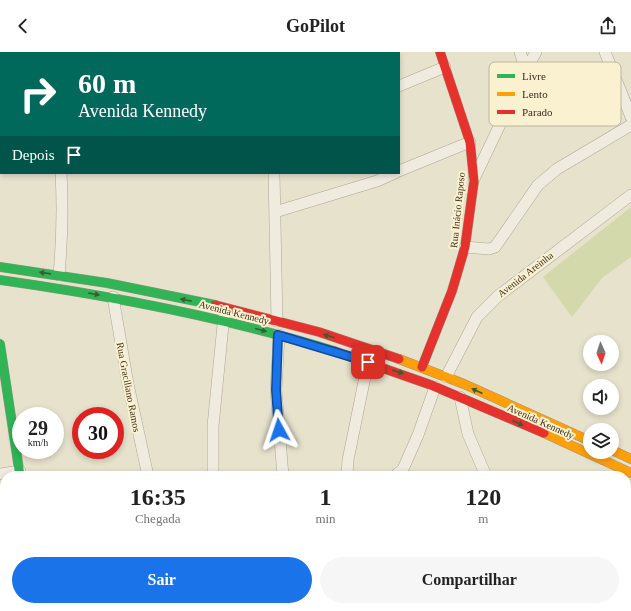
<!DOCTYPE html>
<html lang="pt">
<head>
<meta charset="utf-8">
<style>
  :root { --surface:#fff; --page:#f6f6f6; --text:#222; --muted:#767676; --accent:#1a73e8 }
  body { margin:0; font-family:"Times New Roman",serif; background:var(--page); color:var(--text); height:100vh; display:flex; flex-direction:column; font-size:15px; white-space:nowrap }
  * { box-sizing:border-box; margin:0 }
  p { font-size:13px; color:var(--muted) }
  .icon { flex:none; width:22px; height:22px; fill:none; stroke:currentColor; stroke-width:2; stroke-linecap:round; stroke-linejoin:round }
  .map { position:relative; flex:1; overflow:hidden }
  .panel { position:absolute; left:0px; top:419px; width:631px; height:140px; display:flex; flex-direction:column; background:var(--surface); border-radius:16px 16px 0 0; box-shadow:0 2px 6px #0003 }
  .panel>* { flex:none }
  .guide { position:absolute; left:0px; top:0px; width:400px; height:122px; box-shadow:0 2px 6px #0003; background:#00695c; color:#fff; overflow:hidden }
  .needle { width:26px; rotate:177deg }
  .tools { position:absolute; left:583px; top:283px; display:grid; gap:8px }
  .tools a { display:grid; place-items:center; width:36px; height:36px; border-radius:50%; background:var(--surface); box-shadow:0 2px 6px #0003; font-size:20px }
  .speed { position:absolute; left:12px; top:355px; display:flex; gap:8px; font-size:20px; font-weight:700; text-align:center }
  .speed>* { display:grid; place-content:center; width:52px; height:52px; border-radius:50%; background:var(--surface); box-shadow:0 2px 6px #0003; line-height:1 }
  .speed small { font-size:10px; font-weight:400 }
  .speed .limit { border:6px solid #d22; background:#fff; color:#111 }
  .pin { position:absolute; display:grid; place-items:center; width:34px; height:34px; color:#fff; margin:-17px; border-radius:8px; box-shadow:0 2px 6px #0006 }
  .me { position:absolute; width:44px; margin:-22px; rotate:355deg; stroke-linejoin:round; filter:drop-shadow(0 0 3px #0008) }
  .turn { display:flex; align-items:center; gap:14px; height:84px; padding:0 12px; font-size:18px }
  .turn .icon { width:52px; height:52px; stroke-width:2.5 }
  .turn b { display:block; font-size:28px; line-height:34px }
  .then { display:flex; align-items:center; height:38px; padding:0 12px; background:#0003; gap:8px; font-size:15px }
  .eta { display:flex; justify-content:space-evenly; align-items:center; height:68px; text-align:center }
  .eta b { font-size:24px; font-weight:800; line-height:28px }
  .button { display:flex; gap:8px; margin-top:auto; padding:8px 12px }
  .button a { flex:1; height:46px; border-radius:24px; background:var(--accent); color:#fff; font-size:16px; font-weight:800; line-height:46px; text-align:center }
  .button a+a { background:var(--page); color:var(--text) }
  header { display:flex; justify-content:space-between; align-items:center; height:52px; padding:0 12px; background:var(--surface); font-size:18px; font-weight:800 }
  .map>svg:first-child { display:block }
</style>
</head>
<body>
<header><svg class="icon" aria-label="back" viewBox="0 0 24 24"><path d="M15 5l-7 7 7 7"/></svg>GoPilot<svg class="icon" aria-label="share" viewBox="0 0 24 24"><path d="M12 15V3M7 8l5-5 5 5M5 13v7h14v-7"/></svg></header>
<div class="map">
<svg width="631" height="559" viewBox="0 0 631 559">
  <rect width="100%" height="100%" fill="#e7e2cc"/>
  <path fill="#d4d9ac" d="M631 155V205L602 226 572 265 543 225Z"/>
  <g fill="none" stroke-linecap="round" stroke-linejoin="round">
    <defs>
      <path id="street" d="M50 0 51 1
        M262 0V1
        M520 0 526 18
        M605 0 631 65
        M112 1 114 0
        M178 1V0
        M399 34 445 15
        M399 119 470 90
        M274 121 277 269
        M474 127 526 18 536 0
        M275 160 377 129 395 121
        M465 195 489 197 495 195 538 133 557 117 631 73
        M59 223C62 189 63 156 61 121
        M113 245 128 332 148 424
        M279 283 276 338 283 424
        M446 325 477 265 498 244 631 143
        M460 345 468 382 486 424
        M0 422 20 419
        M213 424V374L224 263
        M347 424 348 408 368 310
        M395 424 403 417 418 383 435 335
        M0 522H5
        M178 554 179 559
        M223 554 224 559
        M297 554V559
        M408 554 411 559
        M470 554 472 559
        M554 554 557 559"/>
      <path id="fast" d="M0 215 107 231 215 253
        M0 228C113 244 224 265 334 299
        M0 292 20 424
        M36 554 37 559"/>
      <path id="slow" d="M399 307 464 332 590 389
        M544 381 631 421
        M612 398 631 407"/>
      <path id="jam" d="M215 253 319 280 399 307
        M334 299 431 333 544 381
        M422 315 452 239 465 195 474 129 470 90 440 0"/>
    </defs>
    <use href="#street" stroke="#aca695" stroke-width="12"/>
    <use href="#fast" stroke="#9c9585" stroke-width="10"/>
    <use href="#slow" stroke="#9c9585" stroke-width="10"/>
    <use href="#jam" stroke="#9c9585" stroke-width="10"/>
    <use href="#street" stroke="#efebde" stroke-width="11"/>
    <use href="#fast" stroke="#30b455" stroke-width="9"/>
    <use href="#slow" stroke="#ff9f0a" stroke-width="9"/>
    <use href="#jam" stroke="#e5322d" stroke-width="9"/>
  </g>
  <defs><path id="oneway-solid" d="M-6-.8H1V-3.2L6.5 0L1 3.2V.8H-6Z"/></defs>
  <g fill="#385d30">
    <use href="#oneway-solid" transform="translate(45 221) rotate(-172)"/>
    <use href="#oneway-solid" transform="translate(94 242) rotate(10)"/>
    <use href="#oneway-solid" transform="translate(186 248) rotate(-168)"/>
    <use href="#oneway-solid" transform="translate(261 278) rotate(15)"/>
    <use href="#oneway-solid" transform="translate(329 284) rotate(-164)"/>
    <use href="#oneway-solid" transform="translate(398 320) rotate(19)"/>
    <use href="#oneway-solid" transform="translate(477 339) rotate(-156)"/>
    <use href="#oneway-solid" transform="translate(518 371) rotate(24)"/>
  </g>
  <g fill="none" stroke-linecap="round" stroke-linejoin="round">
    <defs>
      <path id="route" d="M279 378 276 338 278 283 368 310"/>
    </defs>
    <use href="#route" stroke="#114b97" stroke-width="10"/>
    <use href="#route" stroke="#1a73e8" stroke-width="7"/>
  </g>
  <g text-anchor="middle" stroke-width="4" stroke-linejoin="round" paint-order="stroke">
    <g font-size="10" fill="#3c2e1c" stroke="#f9f1d0">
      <text transform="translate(457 158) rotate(-84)" y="4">Rua Inácio Raposo</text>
      <text transform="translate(525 222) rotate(-38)" y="4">Avenida Areinha</text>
      <text transform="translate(234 260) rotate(14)" y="4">Avenida Kennedy</text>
      <text transform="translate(129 335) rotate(79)" y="4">Rua Graciliano Ramos</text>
      <text transform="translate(541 369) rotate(24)" y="4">Avenida Kennedy</text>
    </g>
  </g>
  <rect x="489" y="10" width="132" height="64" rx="6" fill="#f9f1d0" stroke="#c0b69a" stroke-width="1"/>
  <rect x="497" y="22" width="18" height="4" fill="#30b455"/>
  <rect x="497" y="40" width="18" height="4" fill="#ff9f0a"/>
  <rect x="497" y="58" width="18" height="4" fill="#e5322d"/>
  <g font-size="11" fill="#3c2e1c">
    <text x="522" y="28">Livre</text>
    <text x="522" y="46">Lento</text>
    <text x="522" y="64">Parado</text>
  </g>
</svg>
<div class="tools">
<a><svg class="needle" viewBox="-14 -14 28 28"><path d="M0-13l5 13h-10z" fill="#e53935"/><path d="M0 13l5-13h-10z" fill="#767676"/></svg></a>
<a><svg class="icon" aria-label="sound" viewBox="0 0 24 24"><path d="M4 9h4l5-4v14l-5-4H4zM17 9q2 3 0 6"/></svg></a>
<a><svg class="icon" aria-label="layers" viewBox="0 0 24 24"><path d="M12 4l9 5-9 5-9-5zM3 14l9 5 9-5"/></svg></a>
</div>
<div class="speed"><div>29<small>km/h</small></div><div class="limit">30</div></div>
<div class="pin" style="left:368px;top:310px;background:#d93025"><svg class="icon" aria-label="arrive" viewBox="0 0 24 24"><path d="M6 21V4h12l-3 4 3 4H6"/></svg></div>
<svg class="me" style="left:279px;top:378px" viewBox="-20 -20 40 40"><path d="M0-17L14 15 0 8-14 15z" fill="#1a73e8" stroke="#fff" stroke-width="4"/></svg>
<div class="guide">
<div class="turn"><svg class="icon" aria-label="right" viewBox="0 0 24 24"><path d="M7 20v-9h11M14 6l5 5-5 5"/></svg><div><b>60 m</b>Avenida Kennedy</div></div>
<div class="then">Depois<svg class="icon" aria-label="arrive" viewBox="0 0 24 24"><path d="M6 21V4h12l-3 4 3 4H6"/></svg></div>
</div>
<section class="panel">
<div class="eta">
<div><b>16:35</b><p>Chegada</p></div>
<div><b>1</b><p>min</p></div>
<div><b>120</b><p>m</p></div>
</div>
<div class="button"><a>Sair</a><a>Compartilhar</a></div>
</section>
</div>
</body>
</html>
